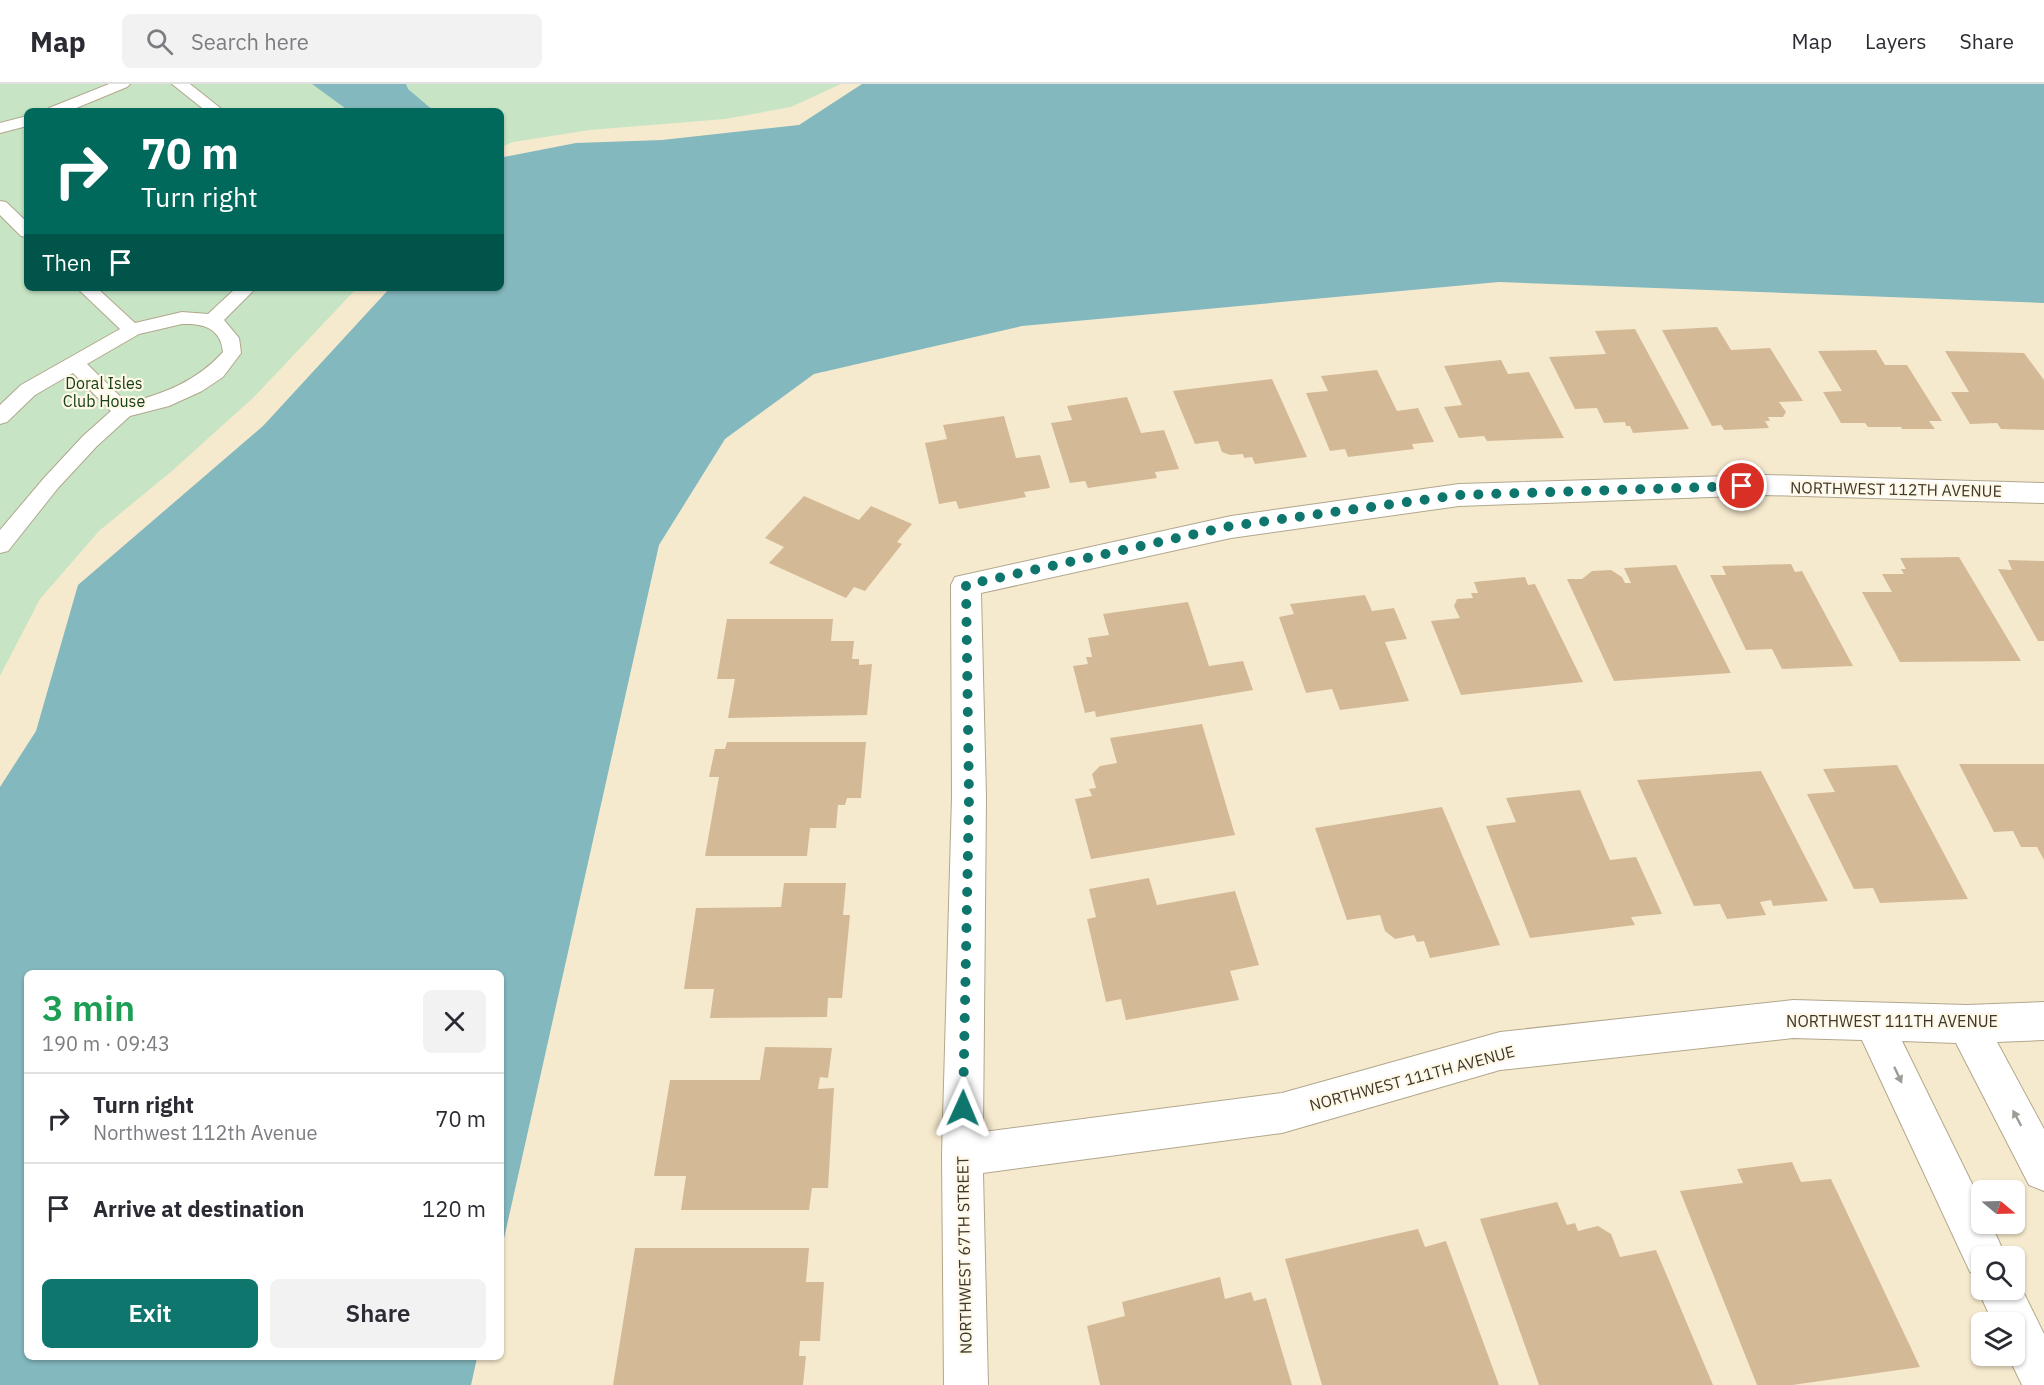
<!DOCTYPE html>
<html lang="en">
<head>
<meta charset="utf-8">
<style>
  :root { --surface:#fff; --page:#f2f2f3; --text:#2b2b33; --muted:#7c7c81; --line:#e1e1e2; --accent:#0f766e }
  body { margin:0; font-family:"IBM Plex Sans",sans-serif; background:var(--page); color:var(--text); height:100vh; display:flex; flex-direction:column; font-size:22px; white-space:nowrap }
  * { box-sizing:border-box; margin:0 }
  p { font-size:20px; color:var(--muted) }
  .icon { flex:none; width:33px; height:33px; fill:none; stroke:currentColor; stroke-width:2; stroke-linecap:round; stroke-linejoin:round }
  .map { position:relative; flex:1; overflow:hidden }
  .details { position:absolute; left:24px; top:886px; width:480px; height:390px; display:flex; flex-direction:column; background:var(--surface); border-radius:9px; box-shadow:0 2px 4px #0004 }
  .details>* { flex:none }
  .top-card { position:absolute; left:24px; top:24px; width:480px; height:183px; border-radius:9px; box-shadow:0 2px 4px #0004; background:#00695c; color:#fff; overflow:hidden }
  .needle { width:39px; rotate:109deg }
  .fabs { position:absolute; left:1971px; top:1096px; display:grid; gap:12px }
  .fabs a { display:grid; place-items:center; width:54px; height:54px; border-radius:9px; background:var(--surface); box-shadow:0 2px 4px #0004; font-size:30px }
  .pin { position:absolute; display:grid; place-items:center; width:51px; height:51px; color:#fff; margin:-26px; border:3px solid #fff; border-radius:50%; box-shadow:0 2px 6px #0007 }
  .me { position:absolute; width:66px; margin:-33px; rotate:1deg; stroke-linejoin:round; filter:drop-shadow(0 0 4px #0008) }
  .turn { display:flex; align-items:center; gap:21px; height:126px; padding:0 18px; font-size:27px }
  .turn .icon { width:78px; height:78px; stroke-width:2.5 }
  .turn b { display:block; font-size:42px; line-height:51px }
  .then { display:flex; align-items:center; height:57px; padding:0 18px; background:#0003; gap:12px; font-size:22px }
  .round { display:grid; place-items:center; flex:none; width:63px; height:63px; border-radius:9px; background:var(--page) }
  .overview { display:flex; align-items:center; justify-content:space-between; height:102px; padding:0 18px }
  h1 { font-size:36px; font-weight:600; line-height:45px; color:#1e9e55 }
  .primary-button { display:flex; gap:12px; margin-top:auto; padding:12px 18px }
  .primary-button a { flex:1; height:69px; border-radius:9px; background:var(--accent); color:#fff; font-size:24px; font-weight:600; line-height:69px; text-align:center }
  .primary-button a+a { background:var(--page); color:var(--text) }
  ul { padding:0; list-style:none }
  li { display:flex; align-items:center; gap:18px; height:90px; padding:0 18px; border-top:2px solid var(--line) }
  li div { flex:1 }
  li b { display:block; font-size:22px }
  li em { font-style:normal }
  header { display:flex; align-items:center; gap:36px; box-sizing:border-box; height:84px; padding:0 30px; background:var(--surface); border-bottom:2px solid var(--line) }
  header strong { font-size:28px }
  nav { display:flex; gap:33px; margin-inline-start:auto; font-size:21px }
  .search { width:420px; height:54px; background:var(--page); display:flex; align-items:center; gap:15px; box-sizing:border-box; padding:0 21px; border-radius:9px; color:var(--muted); font-size:22px }
  .map>svg:first-child { display:block }
</style>
</head>
<body>
<header>
<strong>Map</strong>
<div class="search"><svg class="icon" aria-label="search" viewBox="0 0 24 24"><circle cx="10" cy="10" r="6"/><path d="M15 15l6 6"/></svg>Search here</div>
<nav><a>Map</a><a>Layers</a><a>Share</a></nav>
</header>
<div class="map">
<svg width="2044" height="1301" viewBox="0 0 2044 1301">
  <rect width="100%" height="100%" fill="#f6eace"/>
  <path fill="#c7e5c5" d="M0 0H841L791 23 725 35 590 46 513 58 501 63V27H27V204H357L254 313 172 387 99 447 40 515 0 592Z"/>
  <path fill="#83b8be" d="M312 0H406L408 5 434 27H349Z
    M862 0H2044V219L1499 198 1022 242 814 290 725 355 659 461 501 1168V890H27V1274H477L471 1301H0V703L36 647 78 501 263 342 390 204H501V71L504 73 576 59 662 56 799 41Z"/>
  <path fill="#d4b996" d="M1717 243 1731 266 1770 264 1803 317 1779 318 1786 328 1783 333H1768L1770 337H1765L1769 344 1724 346 1721 341 1712 342 1662 246Z
    M1635 245 1689 345 1633 349 1630 342H1626L1625 338 1604 339 1597 324 1575 325 1549 273 1606 270 1595 247Z
    M1876 266 1885 281H1907L1942 337H1929L1935 345H1902L1901 343H1868L1865 339H1841L1823 308 1842 307 1818 267Z
    M1945 267 2024 269 2044 296V346L2001 345 1997 339 1970 340 1951 308H1969Z
    M1501 276 1508 290 1529 288 1564 354 1487 357 1484 352 1459 354 1444 323 1462 321 1444 282Z
    M1377 286 1397 327 1418 324 1434 358 1412 360 1414 365 1348 373 1345 365 1330 367 1306 309 1328 307 1321 292Z
    M1272 295 1307 373 1255 380 1252 373 1244 374 1243 370 1230 371 1222 368 1218 357 1195 360 1173 307Z
    M1127 313 1141 349 1164 346 1179 385 1155 388 1157 394 1088 404 1085 397 1070 399 1051 339 1072 336 1067 322Z
    M1004 332 1016 374 1040 371 1050 404 1024 408 1026 413 959 425 956 417 939 420 925 359 947 355 943 341Z
    M804 412 859 436 871 422 912 440 897 458 902 460 865 507 854 503 846 514 769 479 784 463 765 454Z
    M1959 473 2021 577 1900 578 1862 508H1892L1882 490H1904L1901 485H1906L1900 474Z
    M2008 476 2044 477V557H2038L1998 485 2012 486Z
    M1791 480 1795 488 1802 487 1853 582 1782 585 1772 565 1746 566 1710 491H1726L1722 482Z
    M1676 481 1731 589 1614 597 1567 495H1582L1592 487 1611 486 1622 493 1625 499H1631L1624 484Z
    M1525 493 1528 501 1535 500 1583 598 1461 611 1431 537 1460 534 1454 522 1457 515 1473 514 1471 509H1478L1474 498Z
    M1365 511 1372 527 1394 524 1407 555 1385 558 1409 617 1340 626 1332 605 1306 609 1279 533 1294 530 1290 520Z
    M1188 518 1209 582 1243 577 1253 606 1096 633 1095 627 1085 629 1073 582 1088 580 1086 573H1092L1088 554 1109 551 1103 530Z
    M727 535H833L831 557H854L852 575H859V581L872 580 867 631 728 634 735 595H717Z
    M1202 640 1235 751 1091 775 1075 715 1092 712 1089 705 1096 704 1092 690 1100 682 1117 679 1110 654Z
    M727 658H866L861 714H847L845 721H838L836 744H810L807 772H705L719 693H709L715 665H725Z
    M1959 680H2044V776L2037 763H2021L2013 747 1994 748Z
    M1897 681 1968 815 1880 819 1873 804 1854 805 1807 710 1835 708 1823 685Z
    M1761 687 1828 817 1773 822 1771 816 1760 818 1766 831 1727 835 1720 820 1694 822 1637 696Z
    M1580 706 1610 776 1636 773 1662 830 1631 833 1635 841 1530 854 1486 742 1516 738 1506 714Z
    M1442 723 1500 861 1430 874 1424 857 1417 858 1414 851 1395 855 1385 847 1380 831 1347 836 1315 744Z
    M1149 794 1157 821 1235 807 1259 881 1230 887 1239 916 1126 936 1121 915 1106 918 1087 835 1096 833 1089 805Z
    M784 799H846L843 831H850L842 914H828L827 933 710 934 714 905H684L696 824 781 823Z
    M765 963 832 964 828 994 820 993 818 1005 834 1004 828 1104H812L809 1126H681L686 1092H654L670 996H760Z
    M1792 1078 1801 1098 1831 1095 1920 1283 1792 1301H1757L1680 1107 1743 1099 1737 1085Z
    M1557 1118 1567 1141 1575 1139 1578 1147 1598 1142 1611 1150 1620 1173 1656 1166 1713 1301H1539L1480 1135Z
    M1418 1145 1425 1163 1446 1157 1499 1301H1322L1285 1175Z
    M635 1164H809L806 1198H824L820 1257H800L799 1272H806L803 1301H613Z
    M1220 1193 1225 1215 1251 1208 1254 1217 1266 1214 1292 1301H1100L1087 1242 1125 1232 1122 1218Z"/>
  <g fill="none" stroke-linecap="round" stroke-linejoin="round">
    <defs>
      <path id="lane" d="M109 0H130L127 3 69 27H47L49 24Z
        M172 0H190L224 27H206Z
        M27 32V42L0 49V39Z
        M0 117 6 118 27 138V153L21 152 0 131Z
        M77 204H97L135 239 182 228 208 230 236 204H256L224 236 239 254 241 269 223 293 202 307 169 322 130 332 97 362 58 404 8 467 0 469V446L44 394 83 352 111 327 73 289 35 311 7 338 0 340V321L21 301 120 245ZM182 240C203 239 221 244 223 268 197 297 164 310 127 319L87 280 139 250Z"/>
      <path id="street" d="M1766 391 2044 399V419L1766 411 1459 422 1231 454 981 509 986 713 983 1048 1282 1009 1500 948 1793 916 1967 921 2044 918V956L1997 958 2044 1045V1107L2029 1101 1956 959 1902 957 1982 1120V1140H1991L2006 1173H1982V1193L1970 1188 1862 956 1793 954 1500 986 1282 1049 983 1089 988 1301H944L942 1071 952 713 951 501 955 493 1231 432 1459 400Z
        M2015 1191 2044 1250V1301H2022L2008 1272H2014V1239H1993L1978 1206 1982 1198V1206H2014Z"/>
    </defs>
    <use href="#lane" stroke="#b2a78d" stroke-width="2"/>
    <use href="#street" stroke="#b2a78d" stroke-width="2"/>
    <use href="#lane" fill="#fff" fill-rule="evenodd"/>
    <use href="#street" fill="#fff" fill-rule="evenodd"/>
  </g>
  <defs><path id="oneway-solid" d="M-6-.8H1V-3.2L6.5 0L1 3.2V.8H-6Z" transform="scale(1.5)"/></defs>
  <g fill="#9e9c96">
    <use href="#oneway-solid" transform="translate(1898 991) rotate(65)"/>
    <use href="#oneway-solid" transform="translate(2017 1034) rotate(-118)"/>
  </g>
  <g fill="none" stroke-linecap="round" stroke-linejoin="round">
    <path stroke="#0f766e" stroke-width="10" stroke-dasharray="0 18" d="M963 1024 969 713 966 501 1231 442 1459 411 1742 402"/>
  </g>
  <g text-anchor="middle" stroke-width="4.5" stroke-linejoin="round" paint-order="stroke">
    <g font-size="16" fill="#154116" stroke="#fff8e7">
      <text x="104" y="305">Doral Isles<tspan x="104" dy="18">Club House</tspan></text>
    </g>
    <g font-size="16" fill="#3d382d" stroke="#fff8e7">
      <text transform="translate(1896 405) rotate(1)" y="6">NORTHWEST 112TH AVENUE</text>
      <text x="1892" y="943">NORTHWEST 111TH AVENUE</text>
      <text transform="translate(1412 994) rotate(-15)" y="6">NORTHWEST 111TH AVENUE</text>
      <text transform="translate(964 1171) rotate(-91)" y="6">NORTHWEST 67TH STREET</text>
    </g>
  </g>
</svg>
<div class="fabs">
<a><svg class="needle" viewBox="-14 -14 28 28"><path d="M0-13l5 13h-10z" fill="#e53935"/><path d="M0 13l5-13h-10z" fill="#7c7c81"/></svg></a>
<a><svg class="icon" aria-label="search" viewBox="0 0 24 24"><circle cx="10" cy="10" r="6"/><path d="M15 15l6 6"/></svg></a>
<a><svg class="icon" aria-label="layers" viewBox="0 0 24 24"><path d="M12 4l9 5-9 5-9-5zM3 14l9 5 9-5"/></svg></a>
</div>
<div class="pin" style="left:1742px;top:402px;background:#d93025"><svg class="icon" aria-label="arrive" viewBox="0 0 24 24"><path d="M6 21V4h12l-3 4 3 4H6"/></svg></div>
<svg class="me" style="left:963px;top:1024px" viewBox="-20 -20 40 40"><path d="M0-17L14 15 0 8-14 15z" fill="#0f766e" stroke="#fff" stroke-width="4"/></svg>
<div class="top-card">
<div class="turn"><svg class="icon" aria-label="right" viewBox="0 0 24 24"><path d="M7 20v-9h11M14 6l5 5-5 5"/></svg><div><b>70 m</b>Turn right</div></div>
<div class="then">Then<svg class="icon" aria-label="arrive" viewBox="0 0 24 24"><path d="M6 21V4h12l-3 4 3 4H6"/></svg></div>
</div>
<section class="details">
<div class="overview"><div><h1>3 min</h1><p>190 m · 09:43</p></div><a class="round"><svg class="icon" aria-label="close" viewBox="0 0 24 24"><path d="M6 6l12 12M18 6L6 18"/></svg></a></div>
<ul>
<li><svg class="icon" aria-label="right" viewBox="0 0 24 24"><path d="M7 20v-9h11M14 6l5 5-5 5"/></svg><div><b>Turn right</b><p>Northwest 112th Avenue</p></div><em>70 m</em></li>
<li><svg class="icon" aria-label="arrive" viewBox="0 0 24 24"><path d="M6 21V4h12l-3 4 3 4H6"/></svg><div><b>Arrive at destination</b></div><em>120 m</em></li>
</ul>
<div class="primary-button"><a>Exit</a><a>Share</a></div>
</section>
</div>
</body>
</html>
